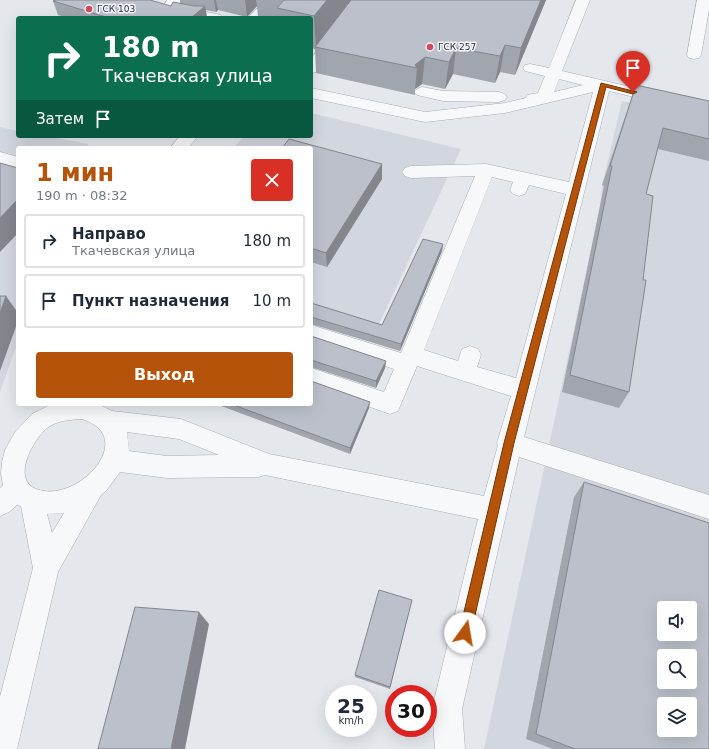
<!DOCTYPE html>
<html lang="ru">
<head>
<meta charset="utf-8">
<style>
  :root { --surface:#fff; --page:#f6f6f7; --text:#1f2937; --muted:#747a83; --line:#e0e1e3; --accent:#b45309 }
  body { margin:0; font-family:"DejaVu Sans",sans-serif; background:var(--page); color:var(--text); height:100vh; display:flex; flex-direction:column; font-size:15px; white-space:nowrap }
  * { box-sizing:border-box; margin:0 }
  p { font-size:13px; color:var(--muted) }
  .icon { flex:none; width:22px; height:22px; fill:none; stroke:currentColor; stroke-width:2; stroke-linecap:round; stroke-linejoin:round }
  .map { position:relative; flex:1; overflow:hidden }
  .side { position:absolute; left:16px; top:146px; width:297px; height:260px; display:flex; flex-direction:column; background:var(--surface); border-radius:4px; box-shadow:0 4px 16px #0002 }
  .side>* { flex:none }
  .banner { position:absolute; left:16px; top:16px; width:297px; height:122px; border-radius:4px; box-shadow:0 4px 16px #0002; background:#0b6e4f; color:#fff; overflow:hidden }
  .buttons { position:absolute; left:657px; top:601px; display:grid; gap:8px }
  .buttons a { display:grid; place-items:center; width:40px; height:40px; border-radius:4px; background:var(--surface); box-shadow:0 4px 16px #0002; font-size:20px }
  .speed { position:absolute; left:325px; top:685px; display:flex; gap:8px; font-size:20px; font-weight:700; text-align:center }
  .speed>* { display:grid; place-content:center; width:52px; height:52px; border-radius:50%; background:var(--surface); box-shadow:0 4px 16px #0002; line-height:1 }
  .speed small { font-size:10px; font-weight:400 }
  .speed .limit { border:6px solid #d22; background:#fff; color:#111 }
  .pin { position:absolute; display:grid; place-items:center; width:34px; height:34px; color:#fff; margin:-41px -17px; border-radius:50% 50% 50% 0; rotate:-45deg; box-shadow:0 0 4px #0007 }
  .pin .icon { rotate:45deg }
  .me { position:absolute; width:44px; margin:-22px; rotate:13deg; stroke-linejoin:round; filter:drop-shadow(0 0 3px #0008) }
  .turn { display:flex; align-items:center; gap:14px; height:84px; padding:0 20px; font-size:18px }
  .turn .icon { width:52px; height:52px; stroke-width:2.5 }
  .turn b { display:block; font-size:28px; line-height:34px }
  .then { display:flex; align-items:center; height:38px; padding:0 20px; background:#0003; gap:8px; font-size:15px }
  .round { display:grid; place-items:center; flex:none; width:42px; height:42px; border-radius:4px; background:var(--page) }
  .summary { display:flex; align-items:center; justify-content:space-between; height:68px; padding:0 20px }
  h1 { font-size:24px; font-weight:800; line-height:30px; color:var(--accent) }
  .cta { display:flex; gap:8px; margin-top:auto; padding:8px 20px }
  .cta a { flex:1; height:46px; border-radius:4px; background:var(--accent); color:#fff; font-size:16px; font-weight:800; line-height:46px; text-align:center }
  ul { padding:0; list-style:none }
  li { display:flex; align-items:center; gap:12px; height:54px; margin:0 8px 6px; padding:0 12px; border:2px solid var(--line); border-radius:4px }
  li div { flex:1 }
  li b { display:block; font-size:15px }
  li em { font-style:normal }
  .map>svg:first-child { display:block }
</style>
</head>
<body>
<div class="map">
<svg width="709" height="749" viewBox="0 0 709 749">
  <rect width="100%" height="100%" fill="#e4e7ec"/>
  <path fill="#d2d6de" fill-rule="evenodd" d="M622 101 709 118V749H484L600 207 602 185ZM664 608H690V634H664ZM664 656H690V682H664ZM664 704H690V730H664Z
    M311 113 461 149 378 326 311 306V148H234L243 136H311Z
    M0 127 18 131V136H46L88 144 87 148H18V341L0 392Z"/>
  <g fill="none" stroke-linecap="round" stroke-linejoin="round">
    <defs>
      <path id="minor" d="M167 0H181L178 6 221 15 223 18H197L165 11 163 8Z
        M265 0H279L263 18H248Z
        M354 0H368L316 72 311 73V59Z
        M576 0H590L562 71 709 105V115L609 91 524 437 709 495V519L519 457 462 709 465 749H435L432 709 478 519 265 475 259 477 167 478 120 472 106 491 101 495 58 572 17 749H0V697L33 568 21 506 17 505 9 512 0 516V488L3 485 1 474 2 462 5 450 15 432 32 414 52 404H98L112 411 181 419 269 454 484 496 498 445 497 443 511 396 417 366 398 411 390 414 311 386V368L384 392 394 369 311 341V325L401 353 475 176 411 178 405 176 402 172 405 168 411 166 486 164 569 182 593 92 505 113 425 122 311 98V88L425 112 505 103 526 98 527 95 538 93 545 76 525 71 523 68 525 65 530 64 549 68ZM559 79 583 85 554 92ZM492 177 513 182 510 190 513 194 519 196 525 194 529 185 566 194 516 378 477 367 481 355 478 349 470 346 462 349 458 361 424 350ZM82 419C140 437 77 505 36 489 11 479 33 440 47 428 58 420 69 420 82 419ZM127 432 179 439 219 455 167 456 129 451ZM64 513 52 533 47 514Z
        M697 0H709V10L701 55 699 58 694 59 689 58 687 55Z
        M422 87 443 91 499 92 505 94 507 97 505 100 499 102 443 101 417 95 414 92 417 89Z
        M180 136H198L188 148H170Z
        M0 152 18 157V169L0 163Z"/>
    </defs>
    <use href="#minor" stroke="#a9aeb7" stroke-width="1"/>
    <use href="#minor" fill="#f7f8fa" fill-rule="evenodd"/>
  </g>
  <path fill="#a1a5ae" d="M180 0H546L515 75 500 72 495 83 453 74 445 89 422 84 415 89V95L316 73 315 49 311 48V18H258L257 6 247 17 218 10 216 12 206 10 207 18H69L58 15 53 1 171 6 180 3Z
    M636 85 709 101V161L658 149 646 194 629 392 619 408 562 392 604 186 602 185 629 105Z
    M311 148 382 164V179L327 267 311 262Z
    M443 244 442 251 400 351 311 324V303L382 325Z
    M311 336 386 361 385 368 376 388 311 367Z
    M216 404H311L369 408 350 454Z
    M584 482 709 749H553L526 739 574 497Z
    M412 600 390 689 355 677V675Z"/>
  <path fill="#83868d" d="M214 0H216L218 10 216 12Z
    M245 0H256L257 6 247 17Z
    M327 0H352L316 47 314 16Z
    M541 0H546L515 75 521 48Z
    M205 6 207 18H191Z
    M505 45 500 72 495 83 500 56Z
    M456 48 453 74 445 89 449 62Z
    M425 57 422 84 415 89 417 68 415 65Z
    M382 164V179L327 267 326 253Z
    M18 199V233L0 252V218Z
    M443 244 442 251 400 351 401 344Z
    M6 296 18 313V321L0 371V313Z
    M386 361 385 368 376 388V381Z
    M370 402 369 408 350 454V448Z
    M199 612 209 624 185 749H171Z"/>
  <path fill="#bbc0ca" stroke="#83868d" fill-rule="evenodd" d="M56 0H150L171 6 173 2 194 6H205L191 18H109L53 1Z
    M284 0H327L314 16 277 8Z
    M351 0H541L521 48 505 45 500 56 456 48 449 62 425 57 415 65 417 68 315 47Z
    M636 85 709 101V139L663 128 646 194 653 196 643 280H646L629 392 570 375 612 166H610Z
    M289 139 382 164 326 253 311 248V148H282Z
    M0 163 18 168V199L0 218Z
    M423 239 443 244 401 344 311 317V303L382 325Z
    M0 296H6L0 313Z
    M311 336 386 361 376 381 311 360Z
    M311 381 370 402 350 448 231 404H311Z
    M584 482 709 523V749H575L536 734ZM664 608H690V634H664ZM664 656H690V682H664ZM664 704H690V730H664Z
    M379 590 412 600 390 687 355 675Z
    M135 607 199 612 171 749H98Z"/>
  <path fill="#b45309" stroke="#753606" d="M601 83 637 92 633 94 606 87 514 443 471 633 469 637 465 638 461 637 459 633 504 443Z"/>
  <g fill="#d1495b" stroke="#f4f6f9" stroke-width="1.5">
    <circle cx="89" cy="9" r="4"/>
    <circle cx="430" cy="47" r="4"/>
  </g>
  <g text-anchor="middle" stroke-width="3" stroke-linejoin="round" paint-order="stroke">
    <g font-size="9" fill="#2b3445" stroke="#f4f6f9" text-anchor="start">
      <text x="97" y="12">ГСК 103</text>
      <text x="438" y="50">ГСК 257</text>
    </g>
  </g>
</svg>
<div class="buttons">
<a><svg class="icon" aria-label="sound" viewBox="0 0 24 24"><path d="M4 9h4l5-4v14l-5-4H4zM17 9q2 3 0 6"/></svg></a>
<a><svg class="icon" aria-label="search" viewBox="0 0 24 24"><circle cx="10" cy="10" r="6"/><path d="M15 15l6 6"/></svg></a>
<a><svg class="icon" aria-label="layers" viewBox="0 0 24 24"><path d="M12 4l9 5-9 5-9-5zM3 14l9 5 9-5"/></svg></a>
</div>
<div class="speed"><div>25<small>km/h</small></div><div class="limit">30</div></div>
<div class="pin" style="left:633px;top:92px;background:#d93025"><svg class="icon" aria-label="arrive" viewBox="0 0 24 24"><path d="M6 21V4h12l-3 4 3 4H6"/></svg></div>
<svg class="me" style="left:465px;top:633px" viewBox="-20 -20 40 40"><circle r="19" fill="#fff"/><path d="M0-13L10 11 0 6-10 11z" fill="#b45309"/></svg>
<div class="banner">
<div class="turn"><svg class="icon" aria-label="right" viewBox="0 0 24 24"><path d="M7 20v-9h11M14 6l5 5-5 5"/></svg><div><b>180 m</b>Ткачевская улица</div></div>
<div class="then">Затем<svg class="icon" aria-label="arrive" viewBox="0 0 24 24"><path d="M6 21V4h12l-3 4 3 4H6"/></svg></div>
</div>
<section class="side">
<div class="summary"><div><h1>1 мин</h1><p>190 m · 08:32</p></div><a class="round" style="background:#d93025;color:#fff"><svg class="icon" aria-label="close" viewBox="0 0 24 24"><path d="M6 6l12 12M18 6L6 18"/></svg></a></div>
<ul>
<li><svg class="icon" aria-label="right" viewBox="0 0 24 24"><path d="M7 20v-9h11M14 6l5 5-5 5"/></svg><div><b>Направо</b><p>Ткачевская улица</p></div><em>180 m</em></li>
<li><svg class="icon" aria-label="arrive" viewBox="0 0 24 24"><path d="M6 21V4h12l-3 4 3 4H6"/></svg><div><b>Пункт назначения</b></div><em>10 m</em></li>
</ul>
<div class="cta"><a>Выход</a></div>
</section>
</div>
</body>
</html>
